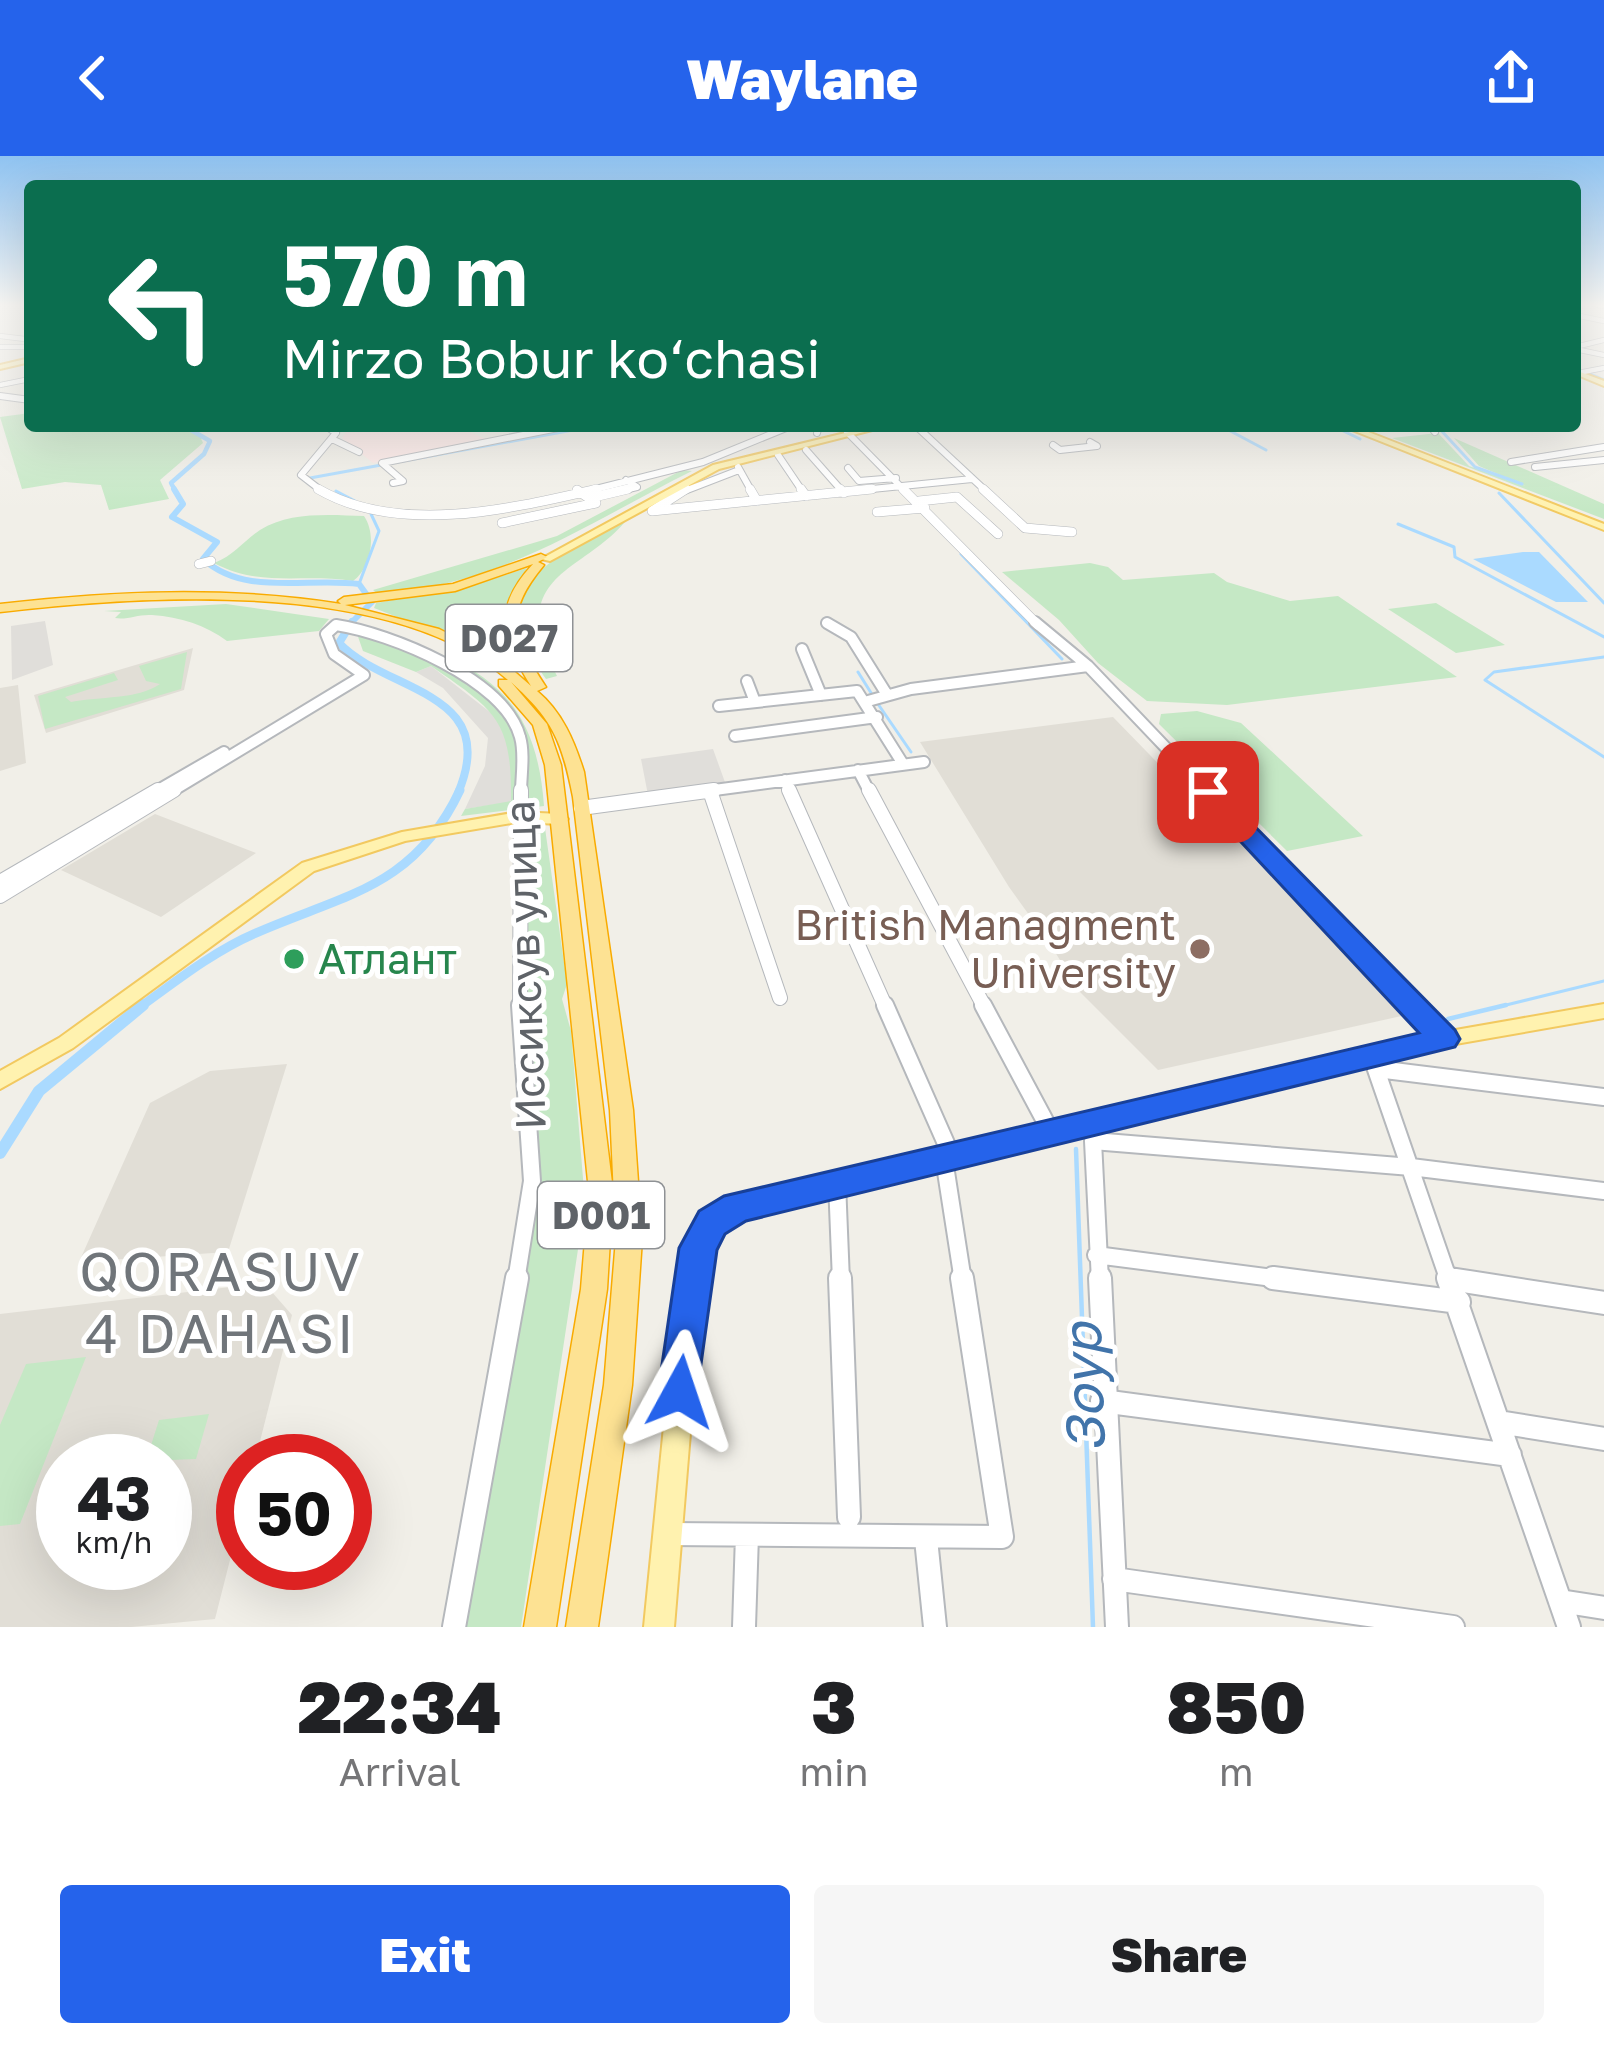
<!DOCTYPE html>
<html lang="en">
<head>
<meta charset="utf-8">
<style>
  :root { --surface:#fff; --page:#f6f6f6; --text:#202124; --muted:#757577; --accent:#2563eb }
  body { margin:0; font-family:"Golos Text",sans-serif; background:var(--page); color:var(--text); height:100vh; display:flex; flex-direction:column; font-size:45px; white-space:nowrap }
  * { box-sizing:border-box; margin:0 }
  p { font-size:39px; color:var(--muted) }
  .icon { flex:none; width:66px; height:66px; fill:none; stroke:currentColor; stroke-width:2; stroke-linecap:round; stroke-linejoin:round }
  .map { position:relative; height:1471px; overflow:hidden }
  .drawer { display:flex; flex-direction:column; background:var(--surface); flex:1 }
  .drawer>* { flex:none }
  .hud { position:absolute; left:24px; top:24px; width:1557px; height:252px; border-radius:12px; box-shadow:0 12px 48px #0002; background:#0b6e4f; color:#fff; overflow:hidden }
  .speed { position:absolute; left:36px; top:1278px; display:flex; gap:24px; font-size:60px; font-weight:700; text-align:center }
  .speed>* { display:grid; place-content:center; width:156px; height:156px; border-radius:50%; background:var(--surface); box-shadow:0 12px 48px #0002; line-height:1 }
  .speed small { font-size:30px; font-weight:400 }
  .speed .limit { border:18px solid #d22; background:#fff; color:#111 }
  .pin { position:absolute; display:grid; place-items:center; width:102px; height:102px; color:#fff; margin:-51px; border-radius:24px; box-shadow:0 6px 18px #0006 }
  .me { position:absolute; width:132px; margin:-66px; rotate:5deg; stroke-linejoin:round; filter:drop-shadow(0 0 9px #0008) }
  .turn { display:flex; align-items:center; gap:42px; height:252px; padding:0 60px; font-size:54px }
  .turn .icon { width:156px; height:156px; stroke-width:2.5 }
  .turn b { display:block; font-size:84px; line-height:102px }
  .eta { display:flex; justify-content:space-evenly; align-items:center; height:204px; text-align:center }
  .eta b { font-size:72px; font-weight:800; line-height:84px }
  .action { display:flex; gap:24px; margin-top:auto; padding:24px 60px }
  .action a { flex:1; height:138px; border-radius:12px; background:var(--accent); color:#fff; font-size:48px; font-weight:800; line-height:138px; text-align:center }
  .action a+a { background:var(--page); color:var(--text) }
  header { display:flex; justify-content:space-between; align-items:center; height:156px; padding:0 60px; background:var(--accent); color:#fff; font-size:54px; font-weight:800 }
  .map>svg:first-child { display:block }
</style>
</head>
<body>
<header><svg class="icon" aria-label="back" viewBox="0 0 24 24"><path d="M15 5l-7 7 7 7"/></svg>Waylane<svg class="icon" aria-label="share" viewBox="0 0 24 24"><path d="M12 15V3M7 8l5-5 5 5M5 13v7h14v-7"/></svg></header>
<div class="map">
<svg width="1604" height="1471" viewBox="0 0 1604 1471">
  <rect width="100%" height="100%" fill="#f1efe8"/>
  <path fill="#e0deda" d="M45 465 53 509 12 524 11 470Z
    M431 510 495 560 511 591V646L465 653 485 610 488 582 443 532 416 516Z
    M713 593 726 629 648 639 641 603Z"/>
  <path fill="#e1ded6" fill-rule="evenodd" d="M193 492 184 534 46 577 34 539Z
    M18 529 26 607 0 615V532Z
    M1113 561 1219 670 1207 673 1226 670 1406 859 1158 914 1079 835 1055 796 1059 789 1042 777 1009 731 920 586Z
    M155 658 256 697 161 761 61 714Z
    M287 908 228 1096 79 1106 150 947 210 915Z
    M264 1127 292 1159 255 1305H243V1353L215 1463 131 1471H0V1158ZM63 1305H165V1407H63Z"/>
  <path fill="#fce8e6" d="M350 270H457L490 285 373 307 342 282Z"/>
  <path fill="#c5e8c5" d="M30 257V270H176L200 280 203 287 160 324 169 343 109 354 101 329 65 326 22 333 0 261Z
    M1438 277 1469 310 1526 330 1479 310 1454 282 1604 348V363L1392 282Z
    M682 314 692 315C582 370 507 426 379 439L373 434 557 380Z
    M364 360C377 379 371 412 353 425 302 417 261 432 214 407 235 399 242 386 260 374 290 355 331 359 364 360Z
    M628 362C585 418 503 416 557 520L546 523C480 427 551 404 628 362Z
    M1090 407 1108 411 1123 424 1214 417 1227 426 1290 445 1338 440 1457 521 1227 549 1147 545 1098 507 1059 464 1002 416Z
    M527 412 504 452 508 504 374 452 376 447 471 430Z
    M1436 447 1505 489 1456 497 1388 453Z
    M226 448 329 463 319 475 227 485C205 469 181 461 152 459 138 458 128 464 115 462L121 456 104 455Z
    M364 469C470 507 535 525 544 650L461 660 465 653 511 645C512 564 496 555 431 510L416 516 363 495 356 475 436 508Z
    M187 496 181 533 45 573 38 540 114 517 118 524 65 541 71 546C100 540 137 544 160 528L146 525 139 510Z
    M1197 555 1241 567 1363 680 1287 695 1159 568 1161 558Z
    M544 665 567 828 562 843 571 875 585 1047 521 1471H461L529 1053 519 836 525 668Z
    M86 1201 20 1368 0 1370V1269L26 1208Z
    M209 1258 196 1303 146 1305 159 1264Z"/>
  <path fill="#aadaff" d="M1523 396H1539L1588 446H1556L1473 403Z"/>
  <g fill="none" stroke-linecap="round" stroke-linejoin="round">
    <path stroke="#aadaff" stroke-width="3" d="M1588 217 1604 224
      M668 270H708
      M1221 270 1266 294
      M1333 270 1360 283
      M1437 270 1475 311 1522 328
      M310 322 595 270
      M336 335 355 345
      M1499 337 1604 447
      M1398 368 1454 391 1455 401 1604 481
      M961 398 1062 503
      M359 428 379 375 371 358
      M1604 501 1494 516 1485 524 1604 601
      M858 516 873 540
      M878 548 911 596
      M1494 852 1604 825"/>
    <path stroke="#aadaff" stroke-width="4.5" d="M1448 863 1506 849
      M1076 993 1093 1471"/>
    <path stroke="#aadaff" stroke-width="4.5" d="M176 336 171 327 204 298 210 285 184 270"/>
    <path stroke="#aadaff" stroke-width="6" d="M174 333 183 348 172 361 217 386 203 403C245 441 307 421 359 428L372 446 349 469"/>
    <path stroke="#aadaff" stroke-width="8" d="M352 466 339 487C386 537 502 534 458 637"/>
    <path stroke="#aadaff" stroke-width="9" d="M139 852C176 825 214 795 256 777 345 738 414 732 460 634"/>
    <path stroke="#aadaff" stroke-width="12" d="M0 997 39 935 143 849"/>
    <defs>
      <path id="minor-far6" d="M1597 149 1604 150
        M1575 159 1604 165
        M0 180 25 183
        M0 191H30
        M1575 191 1604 184
        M1575 193 1604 199
        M1578 217 1604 212
        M0 229 30 223"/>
      <path id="minor-far5" d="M0 240 30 244
        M916 270 987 336
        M1430 270 1435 276
        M847 276 906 336
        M817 277 819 270
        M332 283 359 296
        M1053 289 1060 294 1097 290 1090 286
        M806 294 843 336
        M778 299 803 336
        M1511 306 1604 291
        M738 311 752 336
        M1535 311 1604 304
        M848 312 859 325 896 322
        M393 327 403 325 382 307 568 270
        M323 336 301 319 336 277 326 270
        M584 336 703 306 791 270
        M616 336 637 331 626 324
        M682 336 739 314
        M842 336 972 323"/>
      <path id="minor-far4" d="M318 333C399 380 510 353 597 333
        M686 333 652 355 872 333
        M750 333 757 345
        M801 333 806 340
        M840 333 844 337
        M903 333 1038 469
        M983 333 1025 372 1072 376
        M590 342 628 333
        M919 345 957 341 998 378
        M877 356 925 352
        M502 367 596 347 577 334
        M199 408 211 405"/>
      <path id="minor-far3" d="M1035 466 1088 510 1209 637
        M827 467 851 481 886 537
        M802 493 821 539
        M747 525 755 546
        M868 545 911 533 1088 510
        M719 550 857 535 903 608
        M735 580 877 561
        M858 614 870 637
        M785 624 791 637
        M153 637 224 596
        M169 637 364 519 334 498 326 478 336 469C389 477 505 523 520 581 525 598 521 620 521 637
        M692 637 924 606"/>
      <path id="minor-far2" d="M789 634 886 852
        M869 634 985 852
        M1206 634 1414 852
        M710 635 780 842
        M581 652 714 634
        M0 726 158 634
        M0 740 174 634
        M520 852 521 634"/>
      <path id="minor-far1" d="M885 849 952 1001
        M983 849 1052 978
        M1411 849 1444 883
        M1371 899 1449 1125
        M1377 913 1604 941
        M1097 968 1093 985 1100 1125
        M1093 985 1411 1011 1604 1035
        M944 1003 963 1125
        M837 1026 841 1125
        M1096 1099 1296 1125
        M1450 1123 1462 1125
        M516 1125 532 1025 520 849"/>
      <path id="minor" d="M840 1122 849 1361
        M1100 1122 1117 1471
        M1273 1122 1459 1146
        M1448 1122 1569 1471
        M1450 1123 1604 1147
        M1102 1245 1510 1299
        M1499 1266 1604 1283
        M667 1378 1002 1381 962 1122
        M926 1383 935 1471
        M1114 1423 1453 1471
        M1560 1445 1604 1452
        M454 1471 517 1122
        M744 1471 747 1379"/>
      <path id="major" d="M30 202V206L0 213V209Z
        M1575 214 1604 225V230L1575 218Z
        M874 270H888L719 313 550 405 541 403 713 309Z
        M1342 270H1353L1604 368V374Z
        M518 656 560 658 568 663 560 668 518 666 405 685 314 715 73 892 0 933V915L59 882 302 707 402 676Z
        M1604 848V862L1444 890 767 1052C730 1063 712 1083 703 1120L674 1471H644L679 1120C693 1066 714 1048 767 1032L1444 876Z"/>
      <path id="highway" d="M541 398 547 401 538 406 544 409C503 458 513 481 546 531L537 535C562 556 574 584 584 616L633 954 642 1083 632 1229 598 1471H566L604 1229 616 1083 610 954 573 641C562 585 553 564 511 526L547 568 561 609 613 1035 607 1133 556 1471H524L581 1133 589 1035 545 609 533 569 499 530V524H508C393 422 144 439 0 456V448C114 435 227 430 341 448L338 445 344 441 453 428ZM533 408C492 452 501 482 531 530L501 504 439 473 345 449 455 435Z"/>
    </defs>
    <use href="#minor-far6" stroke="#b5b8bc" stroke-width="6"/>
    <use href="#minor-far5" stroke="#b5b8bc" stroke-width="8"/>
    <use href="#minor-far4" stroke="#b5b8bc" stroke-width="10"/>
    <use href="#minor-far3" stroke="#b5b8bc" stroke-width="14"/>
    <use href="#minor-far2" stroke="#b5b8bc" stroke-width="16"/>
    <use href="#minor-far1" stroke="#b5b8bc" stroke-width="20"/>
    <use href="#minor" stroke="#b5b8bc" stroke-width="26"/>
    <use href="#major" stroke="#f2c960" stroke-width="4"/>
    <use href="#highway" stroke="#f9ab00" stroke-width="3"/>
    <use href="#minor-far6" stroke="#fff" stroke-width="4.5"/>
    <use href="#minor-far5" stroke="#fff" stroke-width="6"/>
    <use href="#minor-far4" stroke="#fff" stroke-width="9"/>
    <use href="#minor-far3" stroke="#fff" stroke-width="10"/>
    <use href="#minor-far2" stroke="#fff" stroke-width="14"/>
    <use href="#minor-far1" stroke="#fff" stroke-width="16"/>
    <use href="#minor" stroke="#fff" stroke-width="22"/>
    <use href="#major" fill="#fff2af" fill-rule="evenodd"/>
    <use href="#highway" fill="#fde293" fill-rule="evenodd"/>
  </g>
  <linearGradient id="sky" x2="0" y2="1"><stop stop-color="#8fc3f1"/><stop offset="0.42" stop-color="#f9f8f5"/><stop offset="1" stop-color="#f9f8f5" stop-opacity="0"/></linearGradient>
  <rect width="1604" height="355" fill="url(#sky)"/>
  <path fill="#2563eb" stroke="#184099" stroke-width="3" d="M1208 629 1216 631 1455 874 1460 883 1455 891 746 1065 725 1078 717 1094 695 1251 680 1257 665 1251 658 1236 679 1092 699 1055 724 1040 1419 877 1199 641V631Z"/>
  <circle fill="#8d6e63" stroke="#fff" stroke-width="4.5" cx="1200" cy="793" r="12"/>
  <circle fill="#2e9e5b" stroke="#fff" stroke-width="4.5" cx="294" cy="803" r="12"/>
  <g text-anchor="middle" stroke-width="10" stroke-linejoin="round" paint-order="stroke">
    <g fill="#fff" stroke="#8f9295" stroke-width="3">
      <rect x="446" y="449" width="126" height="66" rx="9"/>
      <rect x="538" y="1026" width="126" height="66" rx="9"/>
    </g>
    <g font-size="39" font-weight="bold" fill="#5f6368">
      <text x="509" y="496">D027</text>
      <text x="601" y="1073">D001</text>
    </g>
    <g font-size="42" fill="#785e54" stroke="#fff" text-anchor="end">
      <text x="1176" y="784">British Managment<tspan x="1176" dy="48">University</tspan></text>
    </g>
    <g font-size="42" fill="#27864d" stroke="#fff" text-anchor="start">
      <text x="318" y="818">Атлант</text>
    </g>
    <g font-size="42" fill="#5f6368" stroke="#fff">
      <text transform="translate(525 809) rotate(-92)" y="15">Иссиксув улица</text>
    </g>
    <g font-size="54" letter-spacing="3" fill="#70757a" stroke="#fff">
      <text x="221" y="1135">QORASUV<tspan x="221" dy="62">4 DAHASI</tspan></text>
    </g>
    <g font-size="54" font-style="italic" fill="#4174aa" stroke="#fff">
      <text transform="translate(1084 1232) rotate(-92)" y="19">Зоур</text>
    </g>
  </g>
</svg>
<div class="speed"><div>43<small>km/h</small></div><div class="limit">50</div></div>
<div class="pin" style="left:1208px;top:636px;background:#d93025"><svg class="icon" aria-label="arrive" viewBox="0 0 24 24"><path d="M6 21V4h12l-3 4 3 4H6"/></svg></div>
<svg class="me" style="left:680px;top:1236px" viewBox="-20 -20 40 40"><path d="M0-17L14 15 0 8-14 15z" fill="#2563eb" stroke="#fff" stroke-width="4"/></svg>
<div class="hud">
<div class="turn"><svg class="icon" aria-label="left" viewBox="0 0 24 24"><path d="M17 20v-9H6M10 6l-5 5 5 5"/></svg><div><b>570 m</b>Mirzo Bobur ko‘chasi</div></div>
</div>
</div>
<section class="drawer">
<div class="eta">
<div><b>22:34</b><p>Arrival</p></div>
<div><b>3</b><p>min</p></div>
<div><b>850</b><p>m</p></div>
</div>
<div class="action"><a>Exit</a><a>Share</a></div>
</section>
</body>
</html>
